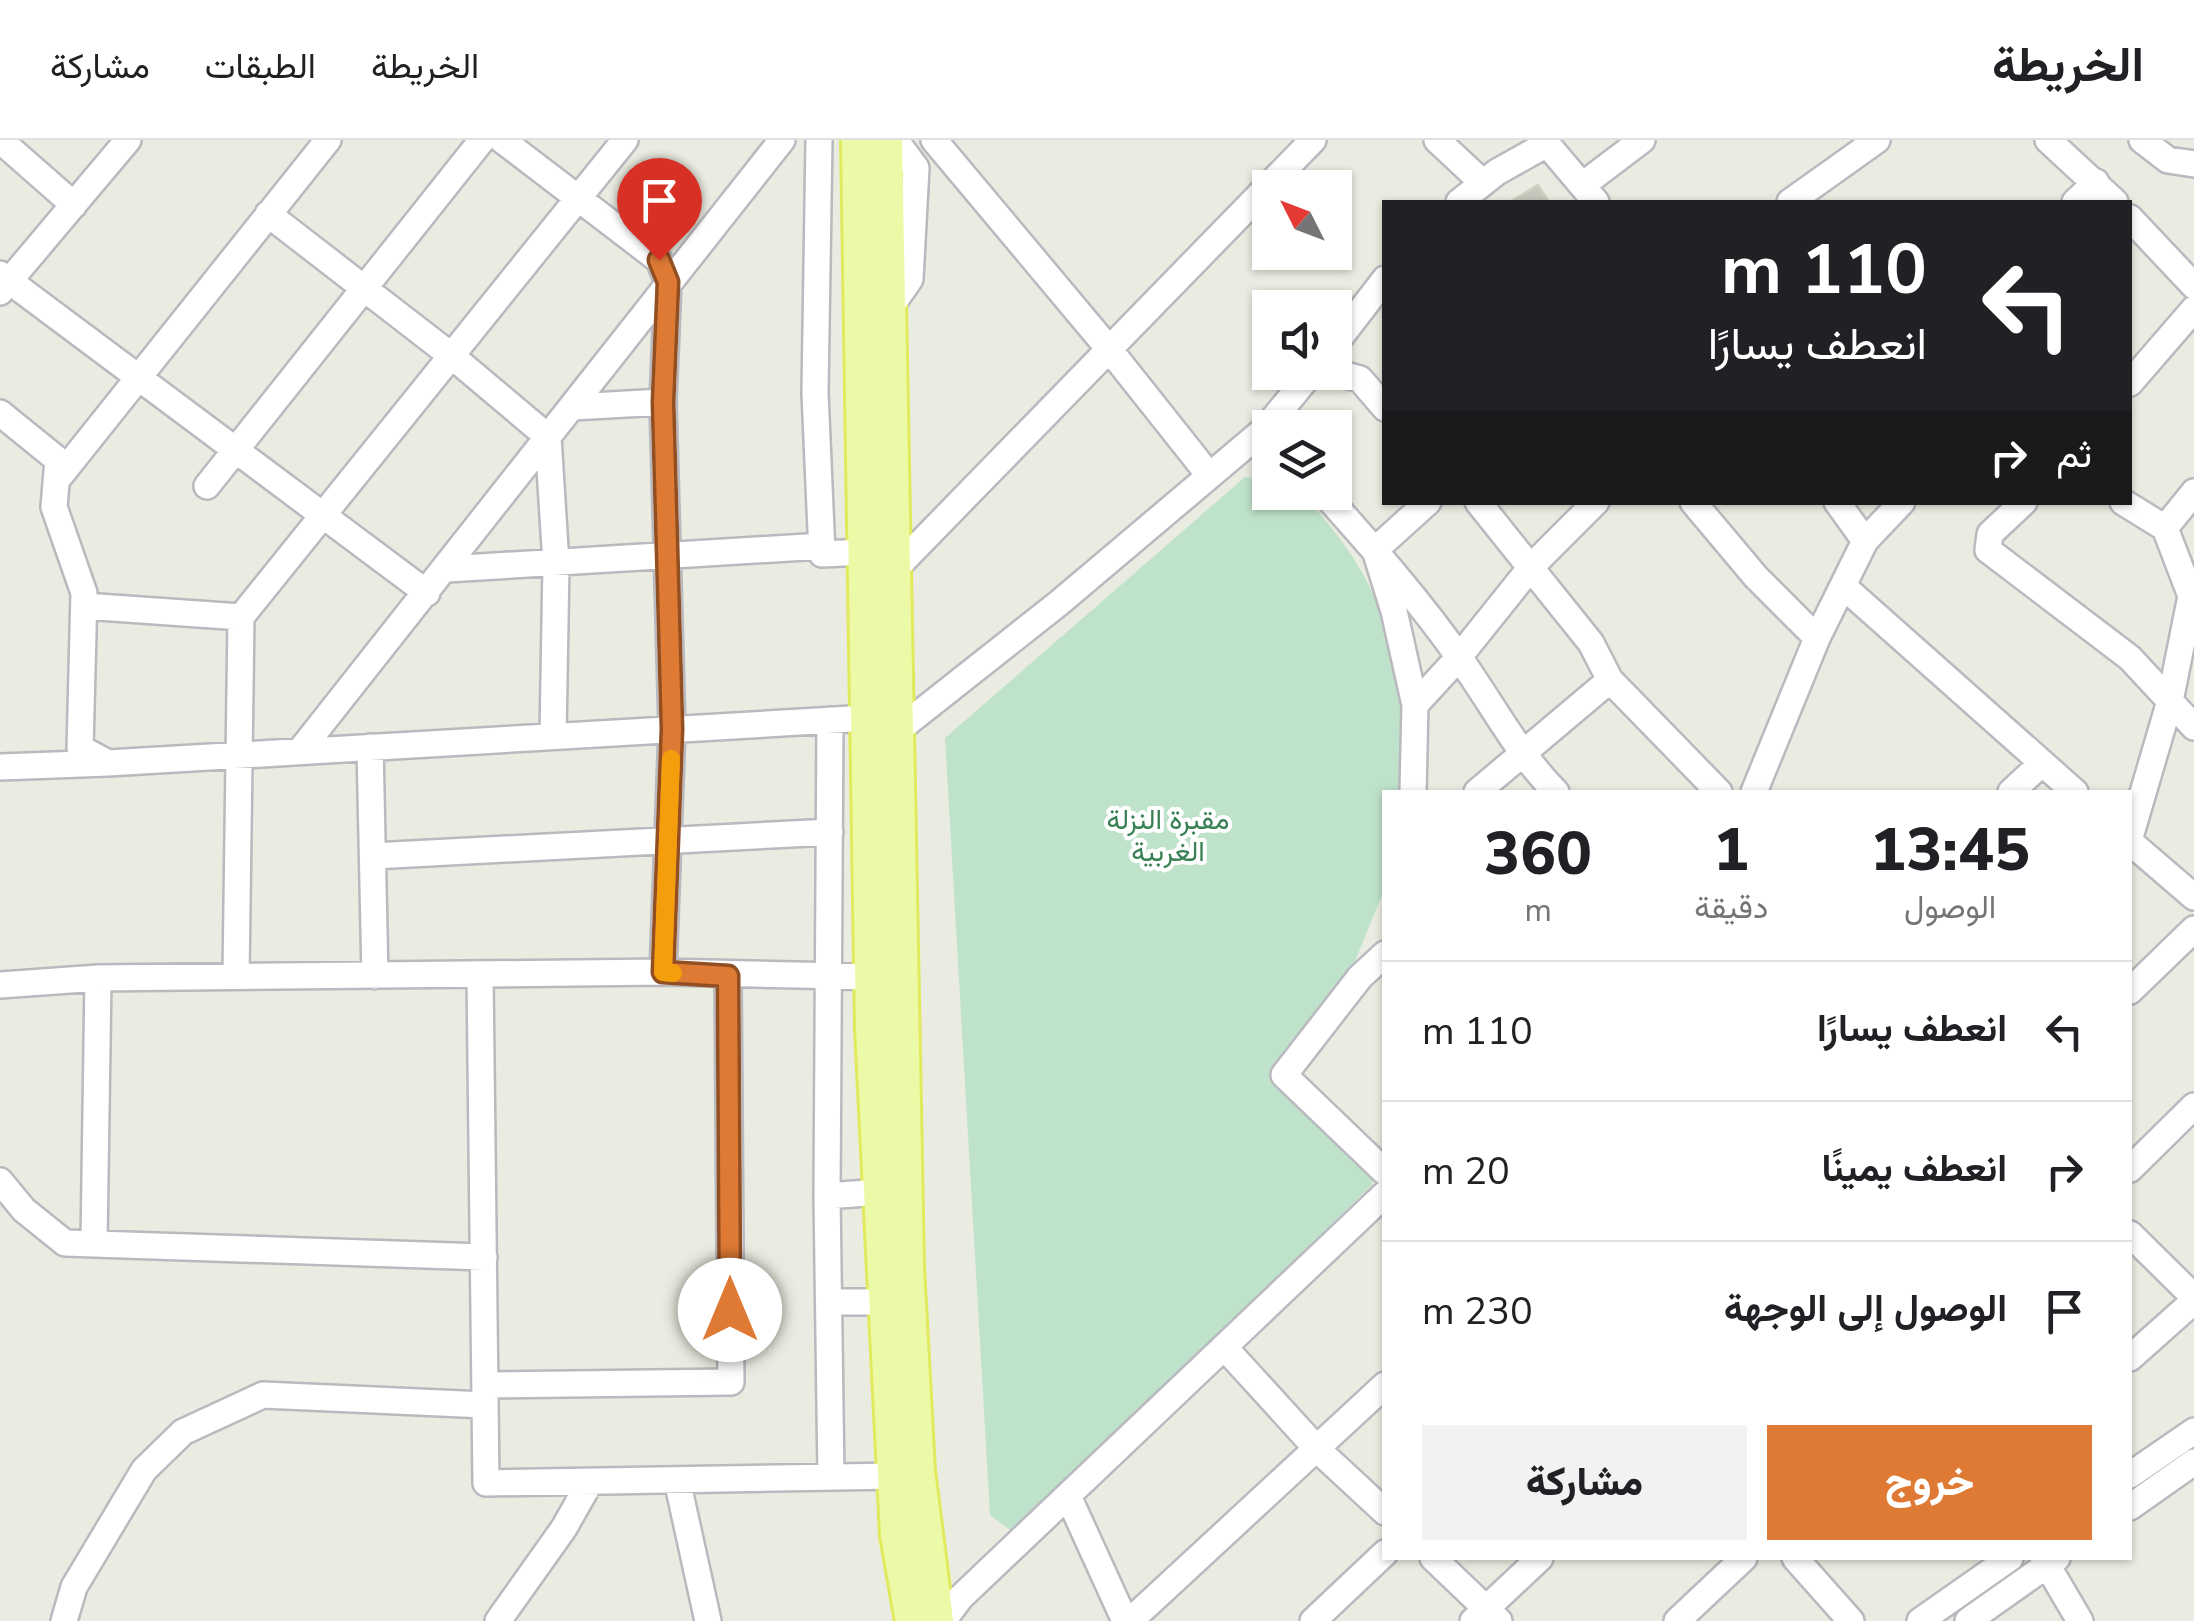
<!DOCTYPE html>
<html lang="ar">
<head>
<meta charset="utf-8">
<style>
  :root { --surface:#fff; --page:#f2f2f2; --text:#202124; --muted:#757577; --line:#e0e0e0; --accent:#df7a34 }
  body { margin:0; font-family:"Nunito Sans",Vazirmatn,sans-serif; background:var(--page); color:var(--text); direction:rtl; height:100vh; display:flex; flex-direction:column; font-size:38px; white-space:nowrap }
  * { box-sizing:border-box; margin:0 }
  p { font-size:32px; color:var(--muted) }
  .icon { flex:none; width:55px; height:55px; fill:none; stroke:currentColor; stroke-width:2; stroke-linecap:round; stroke-linejoin:round }
  .map { position:relative; flex:1; overflow:hidden; direction:ltr }
  .details { position:absolute; left:1382px; top:650px; width:750px; height:770px; display:flex; flex-direction:column; background:var(--surface); border-radius:0px; box-shadow:0 2px 8px #0004; direction:rtl }
  .details>* { flex:none }
  .guide { position:absolute; left:1382px; top:60px; width:750px; height:305px; border-radius:0px; box-shadow:0 2px 8px #0004; direction:rtl; background:#202124; color:#fff; overflow:hidden }
  .needle { width:65px; rotate:312deg }
  .tools { position:absolute; left:1252px; top:30px; display:grid; gap:20px }
  .tools a { display:grid; place-items:center; width:100px; height:100px; border-radius:0px; background:var(--surface); box-shadow:0 2px 8px #0004; font-size:50px }
  .pin { position:absolute; display:grid; place-items:center; width:85px; height:85px; color:#fff; margin:-102px -42px; border-radius:50% 50% 50% 0; rotate:-45deg; box-shadow:0 0 10px #0007 }
  .pin .icon { rotate:45deg }
  .me { position:absolute; width:110px; margin:-55px; rotate:0deg; stroke-linejoin:round; filter:drop-shadow(0 0 8px #0008) }
  .turn { display:flex; align-items:center; gap:35px; height:210px; padding:0 40px; font-size:45px }
  .turn .icon { width:130px; height:130px; stroke-width:2.5 }
  .turn b { display:block; font-size:70px; line-height:85px }
  .then { display:flex; align-items:center; height:95px; padding:0 40px; background:#0003; gap:20px; font-size:38px }
  .eta { display:flex; justify-content:space-evenly; align-items:center; height:170px; text-align:center }
  .eta b { font-size:60px; font-weight:800; line-height:70px }
  .cta { display:flex; gap:20px; margin-top:auto; padding:20px 40px }
  .cta a { flex:1; height:115px; border-radius:0px; background:var(--accent); color:#fff; font-size:40px; font-weight:800; line-height:115px; text-align:center }
  .cta a+a { background:var(--page); color:var(--text) }
  ul { padding:0; list-style:none }
  li { display:flex; align-items:center; gap:30px; height:140px; padding:0 40px; border-top:2px solid var(--line) }
  li div { flex:1 }
  li b { display:block; font-size:38px }
  li em { font-style:normal }
  header { display:flex; align-items:center; gap:60px; box-sizing:border-box; height:140px; padding:0 50px; background:var(--surface); border-bottom:2px solid var(--line) }
  header strong { font-size:48px }
  nav { display:flex; gap:55px; margin-inline-start:auto; font-size:35px }
  .map>svg:first-child { display:block }
</style>
</head>
<body>
<header>
<strong>الخريطة</strong>
<nav><a>الخريطة</a><a>الطبقات</a><a>مشاركة</a></nav>
</header>
<div class="map">
<svg width="2194" height="1481" viewBox="0 0 2194 1481">
  <rect width="100%" height="100%" fill="#ebece1"/>
  <path fill="#bee2ca" d="M1245 337 1270 340V352L1301 353C1394 450 1402 524 1410 652H1385V748L1348 838 1269 933 1374 1035 1372 1045 1013 1392 990 1375 945 598Z"/>
  <path fill="#c7c7bd" stroke="#d0d0c0" stroke-width="2.5" d="M1538 45 1549 62H1510Z"/>
  <g fill="none" stroke-linecap="round" stroke-linejoin="round">
    <defs>
      <path id="minor" d="M0 0 74 65
        M502 0 659 120 668 142 663 262 672 589 663 832
        M819 0 815 253 822 414 865 412
        M888 0 899 5 916 28 910 139 889 169
        M934 0 1109 209 1209 335
        M1437 0 1483 43
        M2048 0 2115 62
        M2142 0 2168 20 2194 24
        M1584 44 1642 0
        M1459 62 1497 32 1547 4 1596 62
        M1790 62 1877 0
        M2075 62 2096 42
        M268 74 453 217 548 297 556 424 553 596
        M2130 78 2194 146
        M0 134 427 453
        M0 152 128 0
        M1335 204 1385 139
        M1335 232 1360 239 1385 268
        M2130 243 2194 169
        M572 267 663 262
        M0 273 58 320 54 367 84 453 80 608 108 623 868 578
        M56 341 328 0
        M207 346 482 0
        M1323 352C1371 406 1420 461 1461 520 1492 564 1518 614 1556 652
        M1478 362 1591 503 1610 540 1719 652
        M1693 362 1756 437 1817 498
        M1837 362 1865 401
        M2024 362 1990 394 1988 410 2130 518 2194 587
        M2123 362 2165 388 2191 456 2170 561 2130 697
        M2165 388 2194 352
        M447 429 822 406
        M894 430 1313 0
        M1843 446 2075 652
        M84 466 241 477
        M1415 565 1459 517 1531 427 1596 362
        M830 580 827 1056 831 1337
        M897 591 1059 463 1265 289 1312 232
        M370 607 375 836
        M300 611 782 0
        M0 627 108 623
        M1413 652 1415 565 1394 471 1375 410 1428 362
        M1477 652 1610 540
        M1754 652 1817 498 1865 401 1902 362
        M2011 652 2042 623
        M2130 702 2194 757
        M373 716 830 692
        M1385 814 1360 837 1284 935 1385 1032
        M236 836 241 477 625 0
        M480 836 486 1343 895 1336
        M0 845 98 838 663 832 886 837
        M2130 851 2194 789
        M2130 1029 2194 966
        M0 1041 24 1070 65 1103 484 1117
        M827 1056 880 1052
        M2130 1094 2194 1157
        M94 1104 98 838
        M831 1162H886
        M1225 1208 1318 1310 1385 1372
        M2130 1218 2194 1161
        M485 1245 731 1242 728 835
        M2130 1335 2194 1291
        M677 1340 708 1481
        M1068 1356 1125 1481
        M2130 1367 2194 1322
        M1433 1418 1499 1481
        M1795 1418 1851 1481
        M2043 1418 2080 1481
        M64 1481 74 1447 144 1330 183 1292 263 1255 485 1265
        M498 1481 564 1388 590 1342
        M943 1481 960 1458 1385 1054
        M1130 1481 1385 1245
        M1313 1481 1385 1413
        M1473 1481 1540 1418
        M1677 1481 1744 1418
        M1920 1481 2010 1418
        M1968 1481 2057 1418"/>
      <path id="major" d="M858 0 872 889 897 1395 912 1481
        M886 0 907 1127 918 1331 937 1481"/>
    </defs>
    <use href="#minor" stroke="#b9b9bf" stroke-width="30"/>
    <use href="#major" stroke="#e1e95d" stroke-width="38"/>
    <use href="#minor" stroke="#fff" stroke-width="25"/>
    <use href="#major" stroke="#ecfaa8" stroke-width="32"/>
  </g>
  <g fill="none" stroke-linecap="round" stroke-linejoin="round">
    <defs>
      <path id="route" d="M659 120 668 142 663 262 672 589 663 832 728 836 730 1170"/>
    </defs>
    <use href="#route" stroke="#914f22" stroke-width="25"/>
    <use href="#route" stroke="#df7a34" stroke-width="18"/>
    <path stroke="#f59e0b" stroke-width="18" d="M671 619 663 832 673 833"/>
  </g>
  <g text-anchor="middle" stroke-width="8" stroke-linejoin="round" paint-order="stroke">
    <g font-size="28" fill="#398154" stroke="#fff">
      <text x="1168" y="689">مقبرة النزلة<tspan x="1168" dy="32">الغربية</tspan></text>
    </g>
  </g>
</svg>
<div class="tools">
<a><svg class="needle" viewBox="-14 -14 28 28"><path d="M0-13l5 13h-10z" fill="#e53935"/><path d="M0 13l5-13h-10z" fill="#757577"/></svg></a>
<a><svg class="icon" aria-label="sound" viewBox="0 0 24 24"><path d="M4 9h4l5-4v14l-5-4H4zM17 9q2 3 0 6"/></svg></a>
<a><svg class="icon" aria-label="layers" viewBox="0 0 24 24"><path d="M12 4l9 5-9 5-9-5zM3 14l9 5 9-5"/></svg></a>
</div>
<div class="pin" style="left:659px;top:120px;background:#d93025"><svg class="icon" aria-label="arrive" viewBox="0 0 24 24"><path d="M6 21V4h12l-3 4 3 4H6"/></svg></div>
<svg class="me" style="left:730px;top:1170px" viewBox="-20 -20 40 40"><circle r="19" fill="#fff"/><path d="M0-13L10 11 0 6-10 11z" fill="#df7a34"/></svg>
<div class="guide">
<div class="turn"><svg class="icon" aria-label="left" viewBox="0 0 24 24"><path d="M17 20v-9H6M10 6l-5 5 5 5"/></svg><div><b>110 m</b>انعطف يسارًا</div></div>
<div class="then">ثم<svg class="icon" aria-label="right" viewBox="0 0 24 24"><path d="M7 20v-9h11M14 6l5 5-5 5"/></svg></div>
</div>
<section class="details">
<div class="eta">
<div><b>13:45</b><p>الوصول</p></div>
<div><b>1</b><p>دقيقة</p></div>
<div><b>360</b><p>m</p></div>
</div>
<ul>
<li><svg class="icon" aria-label="left" viewBox="0 0 24 24"><path d="M17 20v-9H6M10 6l-5 5 5 5"/></svg><div><b>انعطف يسارًا</b></div><em>110 m</em></li>
<li><svg class="icon" aria-label="right" viewBox="0 0 24 24"><path d="M7 20v-9h11M14 6l5 5-5 5"/></svg><div><b>انعطف يمينًا</b></div><em>20 m</em></li>
<li><svg class="icon" aria-label="arrive" viewBox="0 0 24 24"><path d="M6 21V4h12l-3 4 3 4H6"/></svg><div><b>الوصول إلى الوجهة</b></div><em>230 m</em></li>
</ul>
<div class="cta"><a>خروج</a><a>مشاركة</a></div>
</section>
</div>
</body>
</html>
